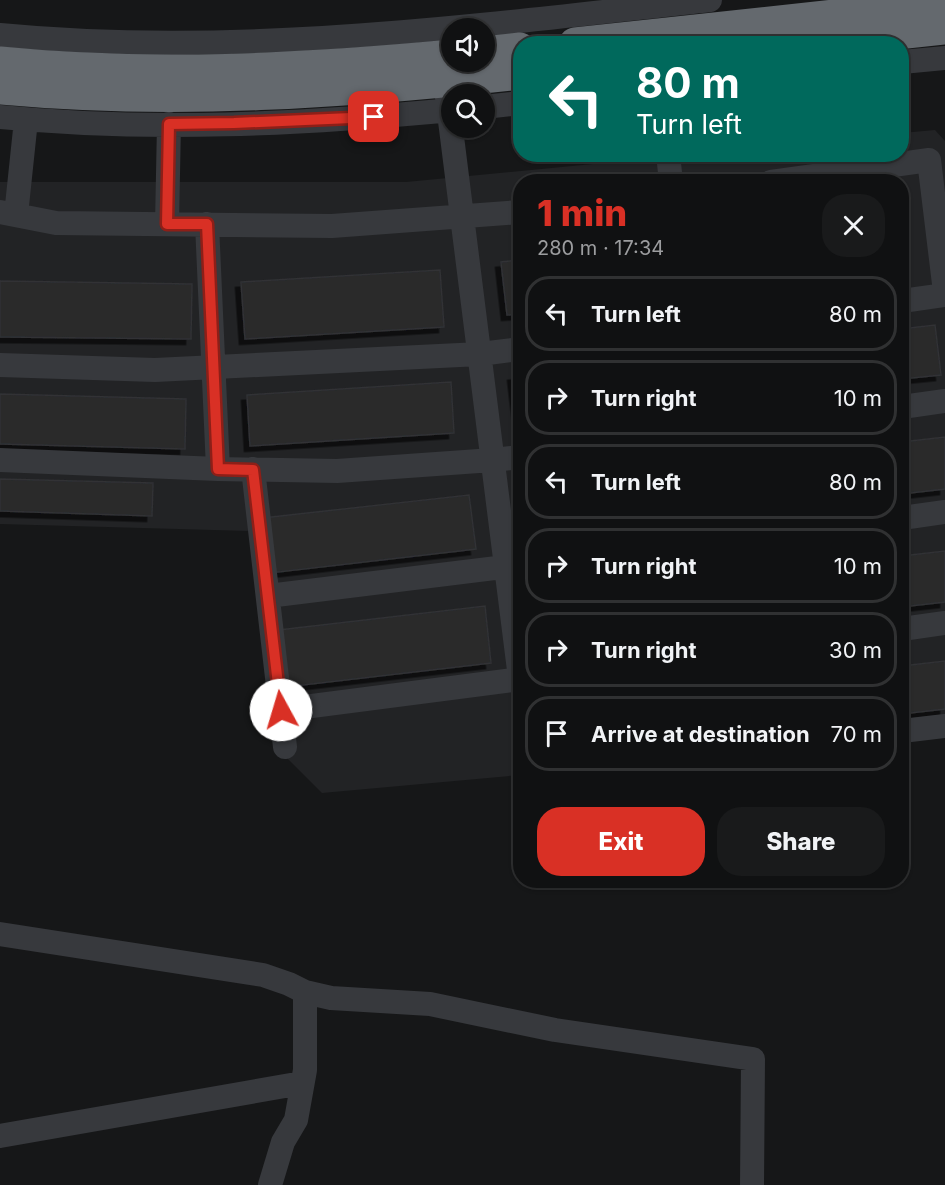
<!DOCTYPE html>
<html lang="en">
<head>
<meta charset="utf-8">
<style>
  :root { --surface:#101112; --page:#191a1b; --text:#f1f3f6; --muted:#9c9d9f; --line:#303132; --accent:#d93025 }
  body { margin:0; font-family:Inter,sans-serif; background:var(--page); color:var(--text); height:100vh; display:flex; flex-direction:column; font-size:22px; white-space:nowrap }
  * { box-sizing:border-box; margin:0 }
  p { font-size:20px; color:var(--muted) }
  .icon { flex:none; width:33px; height:33px; fill:none; stroke:currentColor; stroke-width:2; stroke-linecap:round; stroke-linejoin:round }
  .map { position:relative; flex:1; overflow:hidden }
  .drawer { position:absolute; left:513px; top:174px; width:396px; height:714px; display:flex; flex-direction:column; background:var(--surface); border-radius:24px; box-shadow:0 2px 4px #0004,0 0 0 2px var(--line) }
  .drawer>* { flex:none }
  .banner { position:absolute; left:513px; top:36px; width:396px; height:126px; border-radius:24px; box-shadow:0 2px 4px #0004,0 0 0 2px var(--line); background:#00695c; color:#fff; overflow:hidden }
  .fabs { position:absolute; left:441px; top:18px; display:grid; gap:12px }
  .fabs a { display:grid; place-items:center; width:54px; height:54px; border-radius:50%; background:var(--surface); box-shadow:0 2px 4px #0004,0 0 0 2px var(--line); font-size:30px }
  .pin { position:absolute; display:grid; place-items:center; width:51px; height:51px; color:#fff; margin:-26px; border-radius:12px; box-shadow:0 3px 9px #0006 }
  .me { position:absolute; width:66px; margin:-33px; rotate:354deg; stroke-linejoin:round; filter:drop-shadow(0 0 4px #0008) }
  .turn { display:flex; align-items:center; gap:21px; height:126px; padding:0 24px; font-size:27px }
  .turn .icon { width:78px; height:78px; stroke-width:2.5 }
  .turn b { display:block; font-size:42px; line-height:51px }
  .round { display:grid; place-items:center; flex:none; width:63px; height:63px; border-radius:24px; background:var(--page) }
  .summary { display:flex; align-items:center; justify-content:space-between; height:102px; padding:0 24px }
  h1 { font-size:36px; font-weight:800; line-height:45px; color:var(--accent) }
  .button { display:flex; gap:12px; margin-top:auto; padding:12px 24px }
  .button a { flex:1; height:69px; border-radius:24px; background:var(--accent); color:#fff; font-size:24px; font-weight:800; line-height:69px; text-align:center }
  .button a+a { background:var(--page); color:var(--text) }
  ul { padding:0; list-style:none }
  li { display:flex; align-items:center; gap:18px; height:75px; margin:0 12px 9px; padding:0 12px; border:3px solid var(--line); border-radius:24px }
  li div { flex:1 }
  li b { display:block; font-size:22px }
  li em { font-style:normal }
  .map>svg:first-child { display:block }
</style>
</head>
<body>
<div class="map">
<svg width="945" height="1185" viewBox="0 0 945 1185">
  <defs>
    <filter id="shadow"><feDropShadow dx="-5.5" dy="5.5" stdDeviation="0" flood-color="#0009"/></filter>
  </defs>
  <rect width="100%" height="100%" fill="#161718"/>
  <path fill="#222325" d="M935 130 945 141V735L902 739V182H520V775L322 793 275 746 249 531 0 524V182H406L685 155 902 154V133Z"/>
  <path fill="#292a2c" stroke="#303134" stroke-width="1.5" filter="url(#shadow)" d="M520 260V314L507 315 501 262Z
    M440 270 444 327 245 339 241 282Z
    M0 281 192 284 191 339 0 337Z
    M935 325 941 375 902 379V329Z
    M520 374V424L519 425 513 375Z
    M451 382 454 433 250 446 247 395Z
    M0 394 186 399 185 449 0 444Z
    M945 437V489L902 494V442Z
    M0 479 153 483 152 516 0 511Z
    M469 495 476 549 270 573 263 518Z
    M945 551V602L902 607V556Z
    M485 606 491 663 286 687 279 630Z
    M945 661V709L902 714V666Z"/>
  <g fill="none" stroke-linecap="round" stroke-linejoin="round">
    <path stroke="#37393d" stroke-width="24" d="M0 35C237 58 475 26 710 0
      M902 62 945 58
      M445 81 520 678
      M484 107 520 103
      M0 117C150 132 302 124 452 110
      M668 154 671 182
      M771 182 929 160 945 292
      M0 212 56 223 332 226 520 212
      M16 215 26 120
      M167 224 169 124
      M207 224 218 469
      M902 301 945 295
      M0 365 155 370 480 354 520 349
      M902 407 945 401
      M0 460 218 469 337 471 493 460 520 457
      M253 469 285 747
      M902 518 945 512
      M268 596 520 565
      M902 629 945 623
      M281 710 520 679
      M902 731 945 726
      M0 934 263 975 289 984 305 992 331 998 430 1004 555 1030 753 1059 752 1185
      M0 1136 302 1083
      M270 1185 283 1142 296 1120 305 1070V992"/>
    <path stroke="#64696e" stroke-width="33" d="M575 44 945 4
      M796 44 945 28
      M484 53 520 49
      M0 63C150 78 302 70 452 56
      M0 88C173 104 348 92 520 73"/>
  </g>
  <g fill="none" stroke-linecap="round" stroke-linejoin="round">
    <defs>
      <path id="route" d="M281 710 253 470 218 469 207 224H167L169 124 234 123 374 117"/>
    </defs>
    <use href="#route" stroke="#8d1f18" stroke-width="15"/>
    <use href="#route" stroke="#d93025" stroke-width="10"/>
  </g>
</svg>
<div class="fabs">
<a><svg class="icon" aria-label="sound" viewBox="0 0 24 24"><path d="M4 9h4l5-4v14l-5-4H4zM17 9q2 3 0 6"/></svg></a>
<a><svg class="icon" aria-label="search" viewBox="0 0 24 24"><circle cx="10" cy="10" r="6"/><path d="M15 15l6 6"/></svg></a>
</div>
<div class="pin" style="left:374px;top:117px;background:#d93025"><svg class="icon" aria-label="arrive" viewBox="0 0 24 24"><path d="M6 21V4h12l-3 4 3 4H6"/></svg></div>
<svg class="me" style="left:281px;top:710px" viewBox="-20 -20 40 40"><circle r="19" fill="#fff"/><path d="M0-13L10 11 0 6-10 11z" fill="#d93025"/></svg>
<div class="banner">
<div class="turn"><svg class="icon" aria-label="left" viewBox="0 0 24 24"><path d="M17 20v-9H6M10 6l-5 5 5 5"/></svg><div><b>80 m</b>Turn left</div></div>
</div>
<section class="drawer">
<div class="summary"><div><h1>1 min</h1><p>280 m · 17:34</p></div><a class="round"><svg class="icon" aria-label="close" viewBox="0 0 24 24"><path d="M6 6l12 12M18 6L6 18"/></svg></a></div>
<ul>
<li><svg class="icon" aria-label="left" viewBox="0 0 24 24"><path d="M17 20v-9H6M10 6l-5 5 5 5"/></svg><div><b>Turn left</b></div><em>80 m</em></li>
<li><svg class="icon" aria-label="right" viewBox="0 0 24 24"><path d="M7 20v-9h11M14 6l5 5-5 5"/></svg><div><b>Turn right</b></div><em>10 m</em></li>
<li><svg class="icon" aria-label="left" viewBox="0 0 24 24"><path d="M17 20v-9H6M10 6l-5 5 5 5"/></svg><div><b>Turn left</b></div><em>80 m</em></li>
<li><svg class="icon" aria-label="right" viewBox="0 0 24 24"><path d="M7 20v-9h11M14 6l5 5-5 5"/></svg><div><b>Turn right</b></div><em>10 m</em></li>
<li><svg class="icon" aria-label="right" viewBox="0 0 24 24"><path d="M7 20v-9h11M14 6l5 5-5 5"/></svg><div><b>Turn right</b></div><em>30 m</em></li>
<li><svg class="icon" aria-label="arrive" viewBox="0 0 24 24"><path d="M6 21V4h12l-3 4 3 4H6"/></svg><div><b>Arrive at destination</b></div><em>70 m</em></li>
</ul>
<div class="button"><a>Exit</a><a>Share</a></div>
</section>
</div>
</body>
</html>
